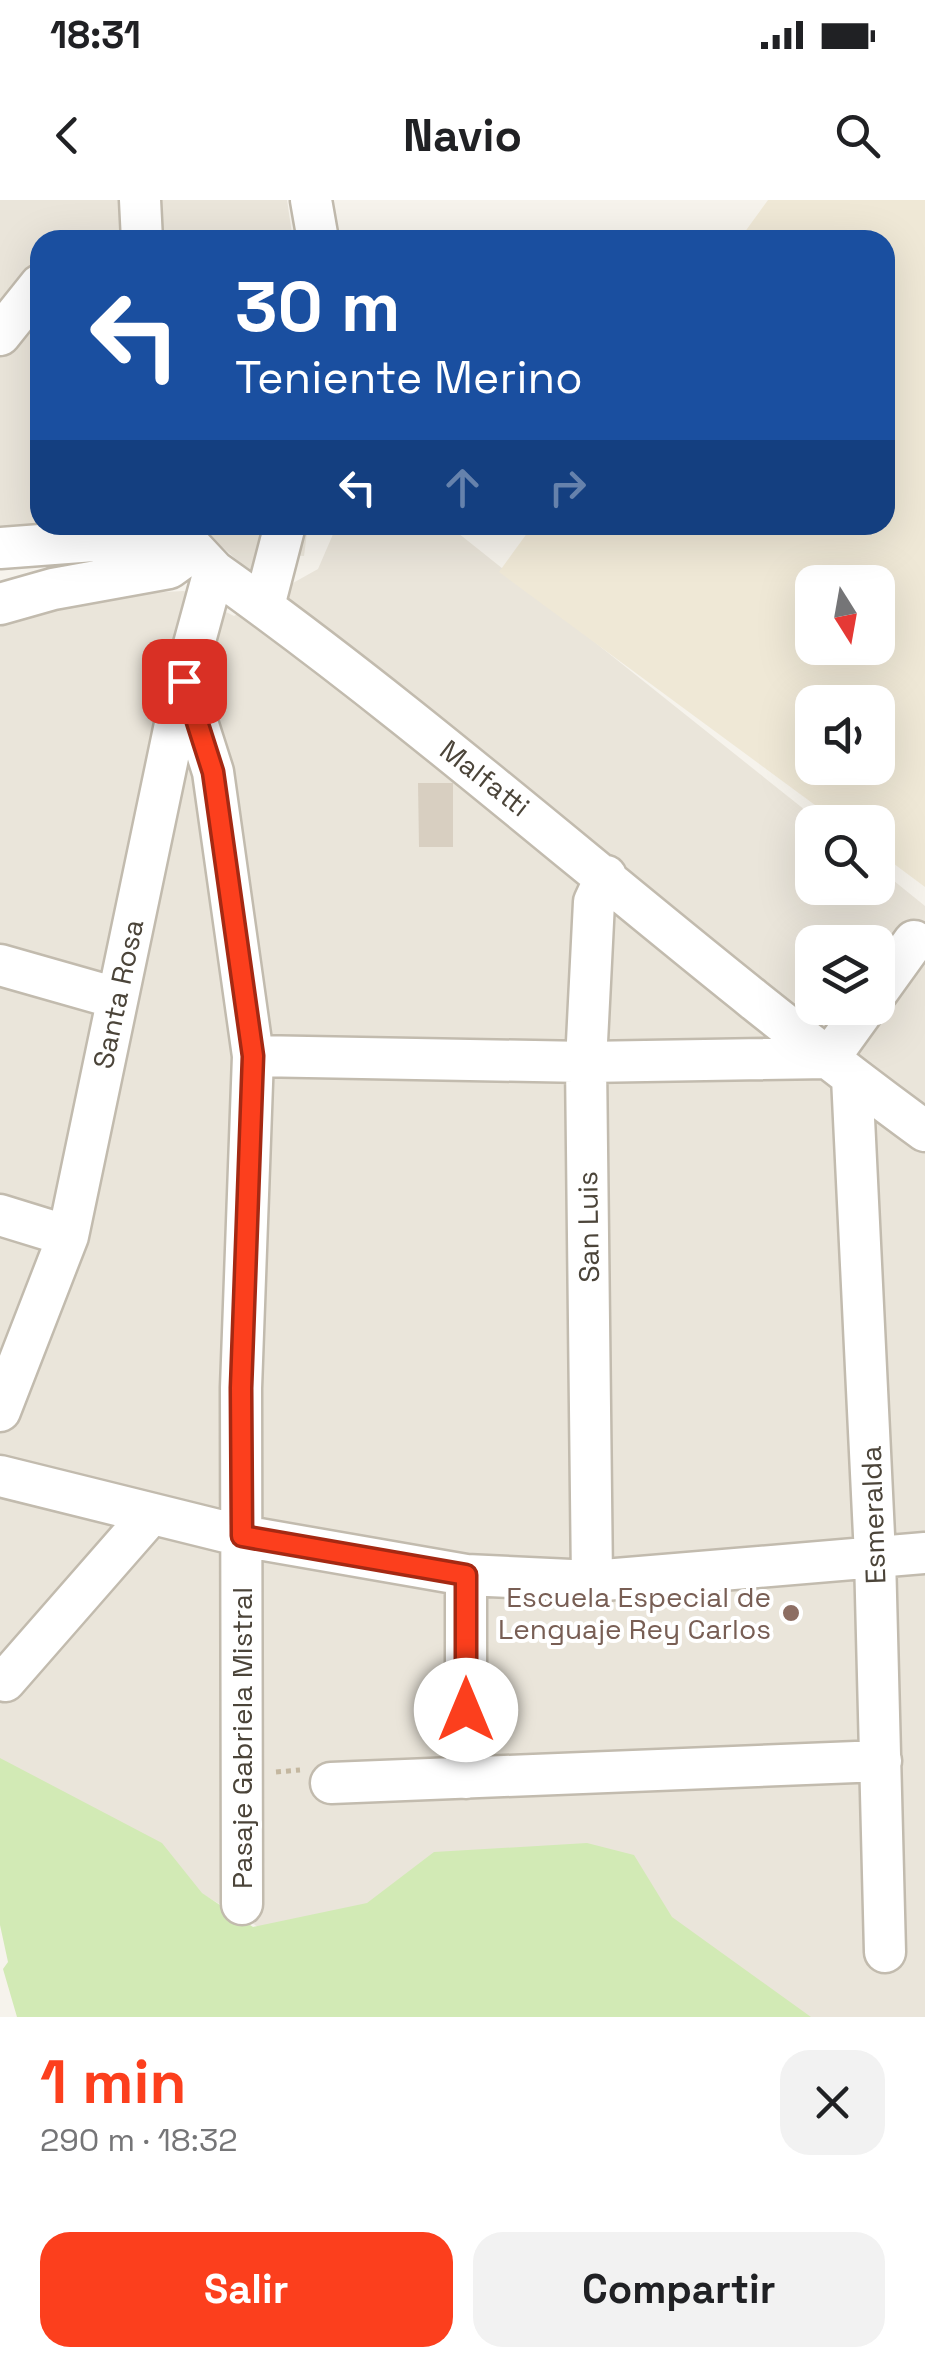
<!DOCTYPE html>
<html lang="es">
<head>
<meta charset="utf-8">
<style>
  :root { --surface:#fff; --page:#f2f2f2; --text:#202124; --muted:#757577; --accent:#fc3f1d }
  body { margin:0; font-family:"Space Grotesk",sans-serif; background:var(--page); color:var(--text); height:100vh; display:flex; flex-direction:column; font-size:38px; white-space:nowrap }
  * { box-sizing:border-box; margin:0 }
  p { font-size:32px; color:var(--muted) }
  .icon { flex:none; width:55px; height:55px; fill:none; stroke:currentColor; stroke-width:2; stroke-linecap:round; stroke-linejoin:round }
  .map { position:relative; height:1817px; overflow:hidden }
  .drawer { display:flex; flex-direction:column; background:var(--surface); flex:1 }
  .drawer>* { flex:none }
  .banner { position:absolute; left:30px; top:30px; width:865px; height:305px; border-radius:30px; box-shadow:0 10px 40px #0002; background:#1a4fa0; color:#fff; overflow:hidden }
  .needle { width:65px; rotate:169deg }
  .tools { position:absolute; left:795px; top:365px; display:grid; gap:20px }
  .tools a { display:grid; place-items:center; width:100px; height:100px; border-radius:20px; background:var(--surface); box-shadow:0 10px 40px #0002; font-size:50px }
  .pin { position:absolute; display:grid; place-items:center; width:85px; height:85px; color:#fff; margin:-42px; border-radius:20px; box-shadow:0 5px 15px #0006 }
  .me { position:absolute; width:110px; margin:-55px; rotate:0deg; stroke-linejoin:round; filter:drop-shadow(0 0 8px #0008) }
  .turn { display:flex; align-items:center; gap:35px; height:210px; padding:0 40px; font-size:45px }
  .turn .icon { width:130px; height:130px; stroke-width:2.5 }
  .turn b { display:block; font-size:70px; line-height:85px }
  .lanes { display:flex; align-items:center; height:95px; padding:0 40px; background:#0003; justify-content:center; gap:50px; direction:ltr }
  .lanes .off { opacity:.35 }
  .round { display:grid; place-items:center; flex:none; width:105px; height:105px; border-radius:30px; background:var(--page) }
  .head { display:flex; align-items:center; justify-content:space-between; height:170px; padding:0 40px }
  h1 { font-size:60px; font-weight:800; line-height:75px; color:var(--accent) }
  .cta { display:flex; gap:20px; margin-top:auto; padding:20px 40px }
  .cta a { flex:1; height:115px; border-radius:30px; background:var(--accent); color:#fff; font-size:40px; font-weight:800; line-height:115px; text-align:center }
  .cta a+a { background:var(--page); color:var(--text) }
  .status { display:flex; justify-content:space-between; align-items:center; height:70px; padding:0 50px; background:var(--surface); direction:ltr }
  .status svg { height:28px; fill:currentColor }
  header { display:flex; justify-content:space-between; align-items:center; height:130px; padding:0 40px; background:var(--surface); font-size:45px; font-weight:800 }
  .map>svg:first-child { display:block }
</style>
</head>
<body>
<div class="status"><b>18:31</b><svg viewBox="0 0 49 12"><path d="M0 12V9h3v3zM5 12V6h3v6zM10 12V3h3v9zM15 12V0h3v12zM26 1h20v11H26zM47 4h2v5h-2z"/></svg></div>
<header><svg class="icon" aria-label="back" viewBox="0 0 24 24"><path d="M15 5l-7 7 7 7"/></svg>Navio<svg class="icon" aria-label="search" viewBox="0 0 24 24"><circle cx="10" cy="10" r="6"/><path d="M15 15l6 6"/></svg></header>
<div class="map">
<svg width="925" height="1817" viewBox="0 0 925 1817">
  <rect width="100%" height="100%" fill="#f6f3ec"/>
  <path fill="#eae5da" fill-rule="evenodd" d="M0 0H287L293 40H40V325H308L304 356 269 353 252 373 204 331 17 339 0 326Z
    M337 325H448L820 622H812V688H878V668L925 706V1817H768L272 1735 0 1575V418L89 396 184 391 234 416 318 369ZM812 742H878V808H812Z"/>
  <path fill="#efe8d6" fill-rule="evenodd" d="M768 0H925V687L878 652V622H838L499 372 533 325H885V40H739ZM812 382H878V448H812ZM812 502H878V568H812Z"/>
  <path fill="#d2eab5" d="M0 1558 162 1643 202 1693 253 1727 367 1703 434 1652 587 1643 634 1655 672 1717 811 1817H17L3 1769 8 1762 0 1725Z"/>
  <path fill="#d8cfc1" d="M418 583H453V647H419Z"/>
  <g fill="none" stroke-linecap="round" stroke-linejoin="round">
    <defs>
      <path id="minor" d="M140 0 142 40
        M311 0 318 40
        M0 135 40 85
        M171 325 214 371C460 546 681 753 925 931
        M0 348 107 340 194 350
        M0 404 53 389 169 368 194 350
        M264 406 285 325
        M184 481 213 572 253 856 241 1188 242 1704
        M0 765 116 798
        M878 791 914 741
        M253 856 586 862 829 858 865 808
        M852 877 875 1356 885 1752
        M0 1015 68 1036
        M0 1211 68 1036 184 481 214 371
        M0 1276 242 1336 466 1375 592 1381 925 1353
        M466 1375V1578
        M592 1381 586 862 594 702 606 676
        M5 1481 151 1314
        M331 1583 881 1561"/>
    </defs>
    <use href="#minor" stroke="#c2bbae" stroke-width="45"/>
    <path stroke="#c4b79f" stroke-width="5" stroke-dasharray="5 5" stroke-linecap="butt" d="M276 1572 300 1570"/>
    <use href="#minor" stroke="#fff" stroke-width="40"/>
  </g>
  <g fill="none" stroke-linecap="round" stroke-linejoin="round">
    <defs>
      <path id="route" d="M184 481 213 572 253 856 241 1188 242 1336 466 1375V1510"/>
    </defs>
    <use href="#route" stroke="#a42913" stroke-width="25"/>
    <use href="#route" stroke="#fc3f1d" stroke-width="18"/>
  </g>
  <circle fill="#8d6e63" stroke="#fff" stroke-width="4" cx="791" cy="1413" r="10"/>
  <g text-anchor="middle" stroke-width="8" stroke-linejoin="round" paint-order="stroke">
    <g font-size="28" fill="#4b4439" stroke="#fff">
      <text transform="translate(485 578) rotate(38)" y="10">Malfatti</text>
      <text transform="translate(118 794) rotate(-78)" y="10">Santa Rosa</text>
      <text transform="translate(588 1027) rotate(-91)" y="10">San Luis</text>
      <text transform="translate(873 1315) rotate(-92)" y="10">Esmeralda</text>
      <text transform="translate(242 1538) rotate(-90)" y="10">Pasaje Gabriela Mistral</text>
    </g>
    <g font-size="28" fill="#785e54" stroke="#fff" text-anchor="end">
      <text x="771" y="1407">Escuela Especial de<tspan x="771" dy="32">Lenguaje Rey Carlos</tspan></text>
    </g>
  </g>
</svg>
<div class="tools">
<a><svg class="needle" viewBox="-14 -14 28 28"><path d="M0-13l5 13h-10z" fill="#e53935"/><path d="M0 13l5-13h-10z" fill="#757577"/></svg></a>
<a><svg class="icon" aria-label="sound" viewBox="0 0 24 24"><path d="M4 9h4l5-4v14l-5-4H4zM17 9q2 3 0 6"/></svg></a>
<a><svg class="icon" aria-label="search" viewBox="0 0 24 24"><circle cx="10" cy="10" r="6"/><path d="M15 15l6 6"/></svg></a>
<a><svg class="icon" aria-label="layers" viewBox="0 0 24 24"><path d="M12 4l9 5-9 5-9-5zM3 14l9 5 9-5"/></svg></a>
</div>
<div class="pin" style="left:184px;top:481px;background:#d93025"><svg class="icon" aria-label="arrive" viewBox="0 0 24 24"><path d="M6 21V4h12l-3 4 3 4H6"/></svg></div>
<svg class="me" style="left:466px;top:1510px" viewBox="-20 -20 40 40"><circle r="19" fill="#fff"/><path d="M0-13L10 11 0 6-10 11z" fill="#fc3f1d"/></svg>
<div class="banner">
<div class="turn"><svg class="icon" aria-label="left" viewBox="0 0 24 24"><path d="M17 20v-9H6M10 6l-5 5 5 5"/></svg><div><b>30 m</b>Teniente Merino</div></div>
<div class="lanes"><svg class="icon" aria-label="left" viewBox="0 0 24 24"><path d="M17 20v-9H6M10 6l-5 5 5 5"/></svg><svg class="icon off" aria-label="ahead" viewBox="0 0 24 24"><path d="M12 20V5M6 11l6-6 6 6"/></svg><svg class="icon off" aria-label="right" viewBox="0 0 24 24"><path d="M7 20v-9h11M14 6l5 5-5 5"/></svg></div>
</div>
</div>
<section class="drawer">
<div class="head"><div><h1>1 min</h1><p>290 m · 18:32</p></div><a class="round"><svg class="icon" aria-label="close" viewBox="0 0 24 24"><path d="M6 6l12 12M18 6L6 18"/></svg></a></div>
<div class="cta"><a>Salir</a><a>Compartir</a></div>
</section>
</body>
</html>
